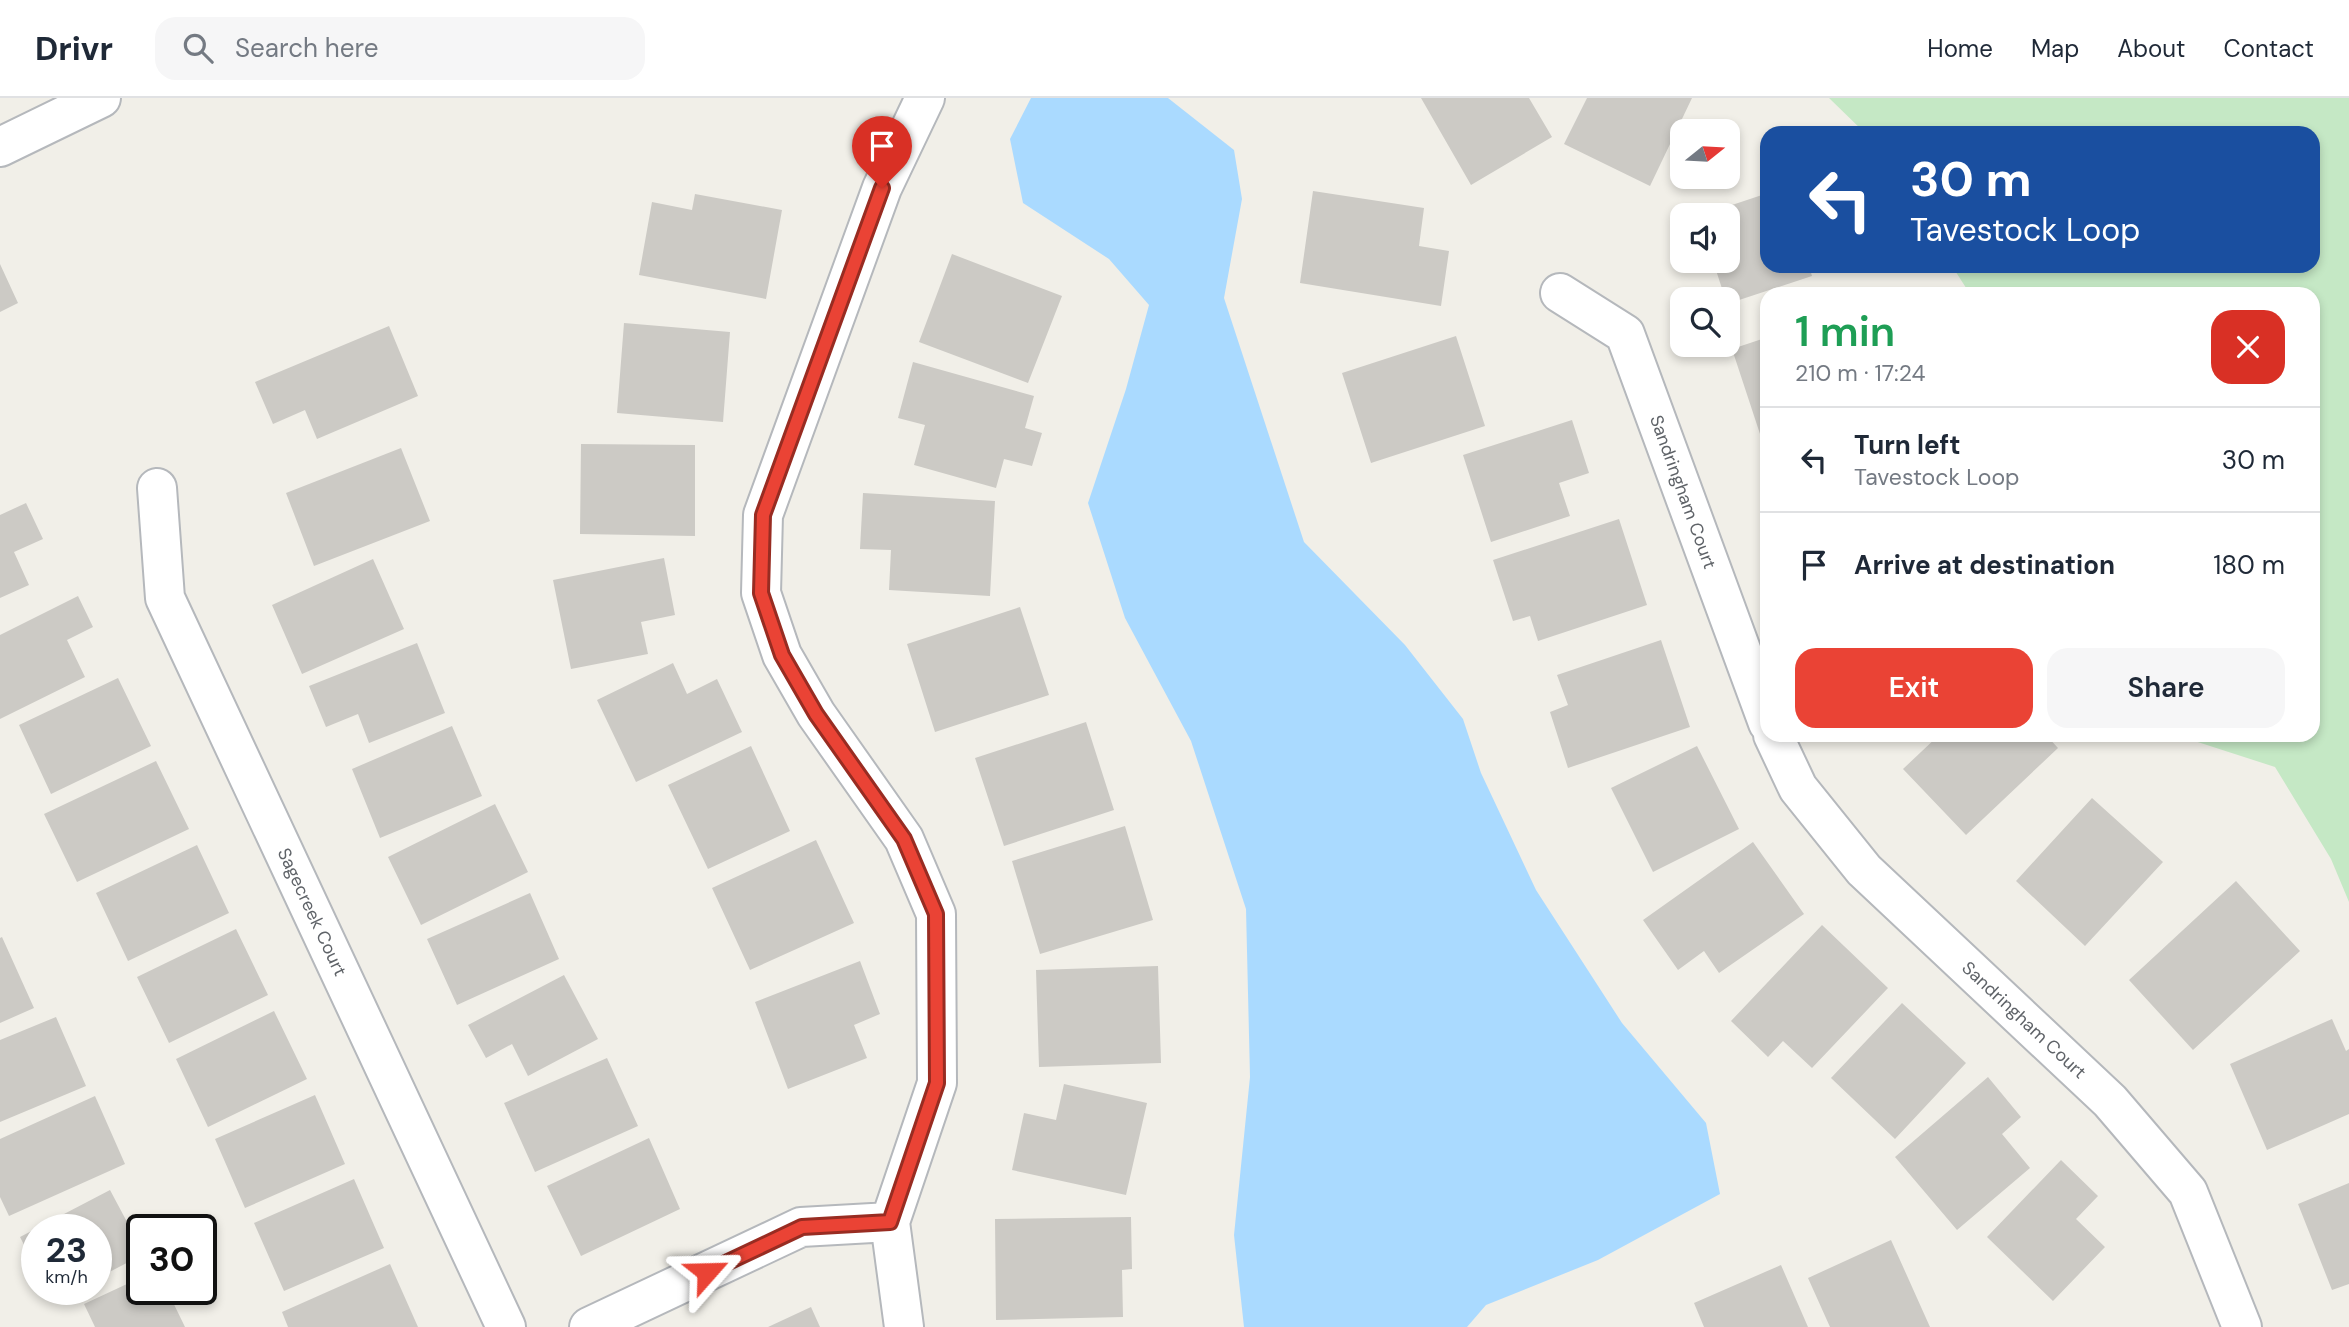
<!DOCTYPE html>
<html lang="en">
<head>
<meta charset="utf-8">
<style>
  :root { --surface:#fff; --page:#f6f6f7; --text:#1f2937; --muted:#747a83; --line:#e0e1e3; --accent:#ea4335 }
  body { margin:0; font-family:"DM Sans",sans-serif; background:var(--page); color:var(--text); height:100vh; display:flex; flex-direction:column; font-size:26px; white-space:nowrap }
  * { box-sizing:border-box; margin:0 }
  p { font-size:23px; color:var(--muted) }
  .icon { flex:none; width:38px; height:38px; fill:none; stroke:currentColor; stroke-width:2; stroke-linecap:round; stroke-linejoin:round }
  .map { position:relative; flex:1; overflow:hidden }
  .drawer { position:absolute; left:1760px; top:189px; width:560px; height:455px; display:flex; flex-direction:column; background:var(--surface); border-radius:21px; box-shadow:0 4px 10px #0003 }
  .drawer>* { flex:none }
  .guide { position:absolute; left:1760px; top:28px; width:560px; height:147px; border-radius:21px; box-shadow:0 4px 10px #0003; background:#1a4fa0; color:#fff; overflow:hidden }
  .needle { width:46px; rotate:72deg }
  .controls { position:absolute; left:1670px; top:21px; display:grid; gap:14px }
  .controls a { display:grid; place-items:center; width:70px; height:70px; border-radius:14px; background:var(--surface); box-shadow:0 4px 10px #0003; font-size:35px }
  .speed { position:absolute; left:21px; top:1116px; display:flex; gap:14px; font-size:35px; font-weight:700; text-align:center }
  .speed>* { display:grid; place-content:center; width:91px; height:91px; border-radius:50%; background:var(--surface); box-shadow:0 4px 10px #0003; line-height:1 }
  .speed small { font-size:18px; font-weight:400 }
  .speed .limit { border:4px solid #111; border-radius:10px; background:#fff; color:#111 }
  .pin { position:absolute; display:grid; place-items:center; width:60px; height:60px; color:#fff; margin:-72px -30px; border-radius:50% 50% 50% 0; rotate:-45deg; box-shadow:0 0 7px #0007 }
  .pin .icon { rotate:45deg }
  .me { position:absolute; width:77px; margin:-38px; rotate:65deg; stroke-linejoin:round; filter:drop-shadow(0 0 5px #0008) }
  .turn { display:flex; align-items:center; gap:24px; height:147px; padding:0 35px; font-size:32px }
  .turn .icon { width:91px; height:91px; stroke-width:2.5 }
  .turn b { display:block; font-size:49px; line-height:60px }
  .round { display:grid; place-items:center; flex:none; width:74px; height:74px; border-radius:21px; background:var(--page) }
  .headline { display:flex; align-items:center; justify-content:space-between; height:119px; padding:0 35px }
  h1 { font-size:42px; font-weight:600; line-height:52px; color:#1e9e55 }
  .cta { display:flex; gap:14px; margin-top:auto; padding:14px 35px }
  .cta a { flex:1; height:80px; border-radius:21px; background:var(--accent); color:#fff; font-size:28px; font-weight:600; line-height:80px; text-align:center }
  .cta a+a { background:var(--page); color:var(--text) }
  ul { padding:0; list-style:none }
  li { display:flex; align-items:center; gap:21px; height:105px; padding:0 35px; border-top:2px solid var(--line) }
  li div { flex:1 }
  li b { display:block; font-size:26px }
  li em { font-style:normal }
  header { display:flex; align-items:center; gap:42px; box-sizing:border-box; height:98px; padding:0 35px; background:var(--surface); border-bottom:2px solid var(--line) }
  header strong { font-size:33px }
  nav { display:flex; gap:38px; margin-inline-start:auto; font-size:24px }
  .search { width:490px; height:63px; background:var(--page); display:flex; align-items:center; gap:18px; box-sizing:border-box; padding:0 24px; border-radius:21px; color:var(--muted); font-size:26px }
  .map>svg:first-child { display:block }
</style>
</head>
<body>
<header>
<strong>Drivr</strong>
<div class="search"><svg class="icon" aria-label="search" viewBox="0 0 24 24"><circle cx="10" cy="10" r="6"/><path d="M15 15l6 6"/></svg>Search here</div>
<nav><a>Home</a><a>Map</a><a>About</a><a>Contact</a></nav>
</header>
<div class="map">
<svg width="2349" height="1229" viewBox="0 0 2349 1229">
  <rect width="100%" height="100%" fill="#f1efe8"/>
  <path fill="#c5e8c5" d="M1829 0H2349V804L2331 761 2275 669 2176 637H2314V196H1970L1952 168H2314V35H1865Z"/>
  <path fill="#aadaff" d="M1031 0H1168L1234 52 1242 101 1224 200 1304 444 1405 547 1463 621 1481 675 1536 792 1622 925 1706 1025 1720 1096 1598 1162 1486 1207 1467 1229H1244L1234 1137 1250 979 1246 811 1191 643 1125 520 1088 405 1126 291 1149 207 1109 161 1023 105 1010 41Z"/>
  <path fill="#cccac5" d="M1421 0H1529L1552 39 1471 87Z
    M1587 0H1692L1650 88 1564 46Z
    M1313 93 1424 110 1419 148 1449 153 1441 208 1300 185Z
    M1768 95V168H1809L1812 178 1727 206 1713 163H1727V117H1702Z
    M695 96 782 112 766 201 639 177 652 104 692 112Z
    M952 156 1062 198 1028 285 919 244Z
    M0 166 18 205 0 214Z
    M624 225 730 234 723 324 617 315Z
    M389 228 418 298 317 341 305 312 273 326 255 284Z
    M1456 238 1485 328 1371 365 1342 275Z
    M1768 239V337L1761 339 1732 251Z
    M913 264 1034 298 1025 330 1042 335 1032 368 1004 361 996 390 914 367 925 327 898 320Z
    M1572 322 1589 375 1559 385 1570 418 1491 444 1463 357Z
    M581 346 695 347V438L580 436Z
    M401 350 430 423 314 468 286 395Z
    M863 395 995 403 990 498 889 492 891 452 860 451Z
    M26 405 43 441 14 454 29 487 0 500V417Z
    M1619 421 1647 507 1538 543 1530 518 1513 523 1493 462Z
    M664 460 675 517 641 524 648 556 571 571 553 482Z
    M373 461 404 531 302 576 272 507Z
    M78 498 93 529 67 542 85 579 0 621V537Z
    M1020 509 1049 597 935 634 907 546Z
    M1661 542 1690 629 1568 670 1550 614 1568 607 1557 577Z
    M417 545 445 615 369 645 358 616 326 629 309 588Z
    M673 565 687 596 717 581 742 634 636 684 597 602Z
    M118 580 151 648 51 696 19 627Z
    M1086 624 1114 712 1004 748 975 660Z
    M452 628 482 698 380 740 352 671Z
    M1939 637H2046L2058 650 1966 737 1903 671Z
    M751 648 790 733 708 771 668 687Z
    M1697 648 1739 731 1653 774 1611 690Z
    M156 663 189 731 77 784 44 716Z
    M2092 700 2163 764 2085 848 2016 783Z
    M495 706 528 774 421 827 388 759Z
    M1125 728 1153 822 1040 856 1012 763Z
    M816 742 854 825 750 872 712 790Z
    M1753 744 1804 816 1719 875 1704 853 1678 872 1643 822Z
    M197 747 229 815 128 863 96 795Z
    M2236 783 2300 853 2193 952 2129 882Z
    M530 795 559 861 457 907 427 841Z
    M1822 827 1888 890 1812 970 1783 943 1768 959 1731 923Z
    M236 831 268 897 169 945 137 879Z
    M2 839 34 910 0 925V840Z
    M860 863 880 916 854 927 867 960 788 991 755 904Z
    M1158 868 1161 965 1039 969 1036 872Z
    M564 877 598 941 528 978 512 946 486 960 468 927Z
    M1902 905 1966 965 1895 1041 1831 980Z
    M274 913 307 981 208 1029 176 961Z
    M56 919 86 988 0 1024V942Z
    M2332 921 2346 953 2349 951V1016L2267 1052 2230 966Z
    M607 960 638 1028 535 1074 504 1005Z
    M1988 979 2021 1019 2002 1036 2030 1070 1957 1132 1895 1059Z
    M1064 986 1147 1005 1126 1097 1012 1072 1024 1015 1056 1022Z
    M315 997 345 1066 245 1110 215 1041Z
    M95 998 125 1066 9 1118 0 1099V1041Z
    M649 1040 680 1111 581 1158 547 1088Z
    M2061 1062 2098 1098 2076 1121 2105 1149 2053 1203 1987 1139Z
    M354 1081 384 1150 284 1193 254 1125Z
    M2349 1085V1186L2332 1192 2298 1106Z
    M110 1092 142 1152V1157L96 1181V1132H37V1172L20 1139Z
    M1131 1119 1132 1171 1122 1172 1123 1219 996 1222 995 1121Z
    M1891 1142 1930 1229H1830L1808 1180Z
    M390 1166 418 1229H288L282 1214Z
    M1781 1167 1808 1229H1704L1694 1205Z
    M142 1179V1192H167L185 1229H95L84 1206Z
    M47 1192H75L53 1203Z
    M811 1209 820 1229H768Z"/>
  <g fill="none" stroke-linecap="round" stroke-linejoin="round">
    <defs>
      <path id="minor" d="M0 49 101 0
        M1560 195 1625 236 1768 625
        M157 390 165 500 506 1229
        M1773 637 1798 690 1864 772 2110 1003 2188 1094 2242 1229
        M589 1229 801 1129 890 1124
        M904 1229 890 1124 937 985 936 816 904 741 816 616 782 557 761 495 763 417 882 90 925 0"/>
    </defs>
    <use href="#minor" stroke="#b5b8bc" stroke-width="42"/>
    <use href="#minor" stroke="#fff" stroke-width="38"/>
  </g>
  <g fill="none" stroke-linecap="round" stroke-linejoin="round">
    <defs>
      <path id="route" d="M707 1174 802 1129 890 1124 937 985 936 816 904 741 816 616 782 557 761 495 763 417 882 90"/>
    </defs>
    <use href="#route" stroke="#982c22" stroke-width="18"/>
    <use href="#route" stroke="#ea4335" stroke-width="12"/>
  </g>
  <g text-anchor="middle" stroke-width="5" stroke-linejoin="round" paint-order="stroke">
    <g font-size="18" fill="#5f6368" stroke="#fff">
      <text transform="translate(1683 394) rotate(70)" y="6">Sandringham Court</text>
      <text transform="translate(312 814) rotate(65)" y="6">Sagecreek Court</text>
      <text transform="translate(2024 922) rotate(43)" y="6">Sandringham Court</text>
    </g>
  </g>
</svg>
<div class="controls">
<a><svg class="needle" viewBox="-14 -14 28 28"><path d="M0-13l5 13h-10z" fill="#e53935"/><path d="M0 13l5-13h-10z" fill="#747a83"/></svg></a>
<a><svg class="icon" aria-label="sound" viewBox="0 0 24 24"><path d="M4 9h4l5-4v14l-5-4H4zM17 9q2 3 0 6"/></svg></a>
<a><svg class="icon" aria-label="search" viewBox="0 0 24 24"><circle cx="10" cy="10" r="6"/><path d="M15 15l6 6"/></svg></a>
</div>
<div class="speed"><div>23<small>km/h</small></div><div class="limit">30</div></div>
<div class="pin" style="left:882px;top:90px;background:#d93025"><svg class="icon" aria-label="arrive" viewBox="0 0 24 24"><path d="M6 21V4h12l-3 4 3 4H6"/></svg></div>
<svg class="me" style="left:707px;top:1174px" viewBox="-20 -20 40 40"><path d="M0-17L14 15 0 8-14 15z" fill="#ea4335" stroke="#fff" stroke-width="4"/></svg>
<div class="guide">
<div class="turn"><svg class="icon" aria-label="left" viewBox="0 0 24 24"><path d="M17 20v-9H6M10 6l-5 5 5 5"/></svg><div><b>30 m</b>Tavestock Loop</div></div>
</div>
<section class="drawer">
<div class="headline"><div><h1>1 min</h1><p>210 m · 17:24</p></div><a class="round" style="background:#d93025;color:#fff"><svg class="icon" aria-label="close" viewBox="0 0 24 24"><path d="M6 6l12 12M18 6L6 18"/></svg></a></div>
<ul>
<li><svg class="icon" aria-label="left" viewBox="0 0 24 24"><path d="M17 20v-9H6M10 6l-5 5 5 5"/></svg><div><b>Turn left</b><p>Tavestock Loop</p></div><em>30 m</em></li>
<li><svg class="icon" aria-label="arrive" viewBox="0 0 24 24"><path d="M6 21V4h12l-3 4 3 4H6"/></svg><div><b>Arrive at destination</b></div><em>180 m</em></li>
</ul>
<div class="cta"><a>Exit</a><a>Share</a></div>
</section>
</div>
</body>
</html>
